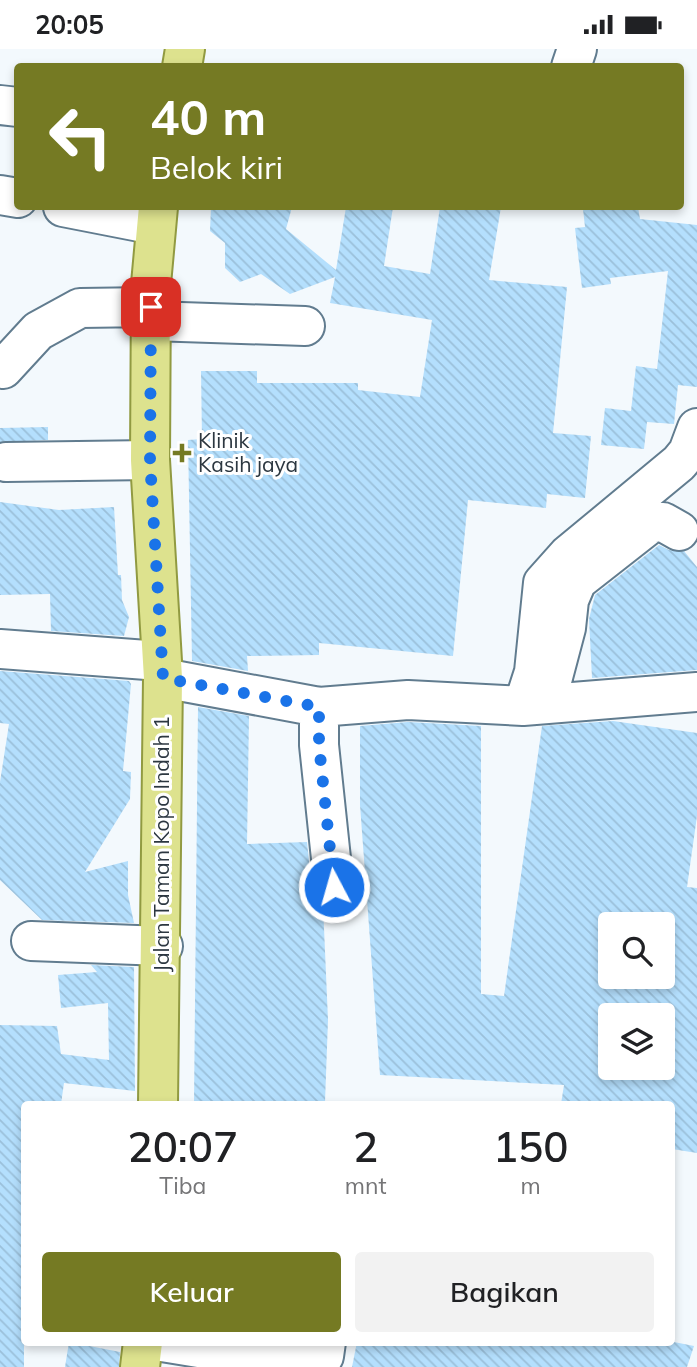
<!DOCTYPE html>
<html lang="id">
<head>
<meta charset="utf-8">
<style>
  :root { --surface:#fff; --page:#f2f2f2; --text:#202124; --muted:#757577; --accent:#757a23 }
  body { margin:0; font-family:Mulish,sans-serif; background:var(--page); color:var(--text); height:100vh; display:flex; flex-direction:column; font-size:26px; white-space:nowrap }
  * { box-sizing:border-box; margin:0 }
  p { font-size:23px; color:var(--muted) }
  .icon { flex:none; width:38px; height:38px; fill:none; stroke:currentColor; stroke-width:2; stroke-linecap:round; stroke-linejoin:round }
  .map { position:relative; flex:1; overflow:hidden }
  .drawer { position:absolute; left:21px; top:1052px; width:654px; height:245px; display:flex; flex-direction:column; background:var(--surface); border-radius:7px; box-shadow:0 4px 10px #0003 }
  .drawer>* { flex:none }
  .guide { position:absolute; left:14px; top:14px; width:670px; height:147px; border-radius:7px; box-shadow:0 4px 10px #0003; background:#757a23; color:#fff; overflow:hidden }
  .controls { position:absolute; left:598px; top:863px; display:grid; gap:14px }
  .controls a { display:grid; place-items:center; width:77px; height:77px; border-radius:7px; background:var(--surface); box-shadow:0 4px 10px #0003; font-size:35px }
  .pin { position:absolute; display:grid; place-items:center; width:60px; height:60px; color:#fff; margin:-30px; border-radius:14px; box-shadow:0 4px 10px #0006 }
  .me { position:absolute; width:77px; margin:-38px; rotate:354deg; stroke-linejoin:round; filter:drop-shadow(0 0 5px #0008) }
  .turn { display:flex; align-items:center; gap:24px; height:147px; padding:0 21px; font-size:32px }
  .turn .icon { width:91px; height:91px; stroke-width:2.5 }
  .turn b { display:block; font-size:49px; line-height:60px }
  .eta { display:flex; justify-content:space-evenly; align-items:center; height:119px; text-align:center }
  .eta b { font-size:42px; font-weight:600; line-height:49px }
  .button { display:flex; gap:14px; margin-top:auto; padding:14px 21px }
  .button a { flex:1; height:80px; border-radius:7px; background:var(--accent); color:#fff; font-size:28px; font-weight:600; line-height:80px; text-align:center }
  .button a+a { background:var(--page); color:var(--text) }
  .status { display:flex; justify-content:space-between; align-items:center; height:49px; padding:0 35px; background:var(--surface); direction:ltr }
  .status svg { height:19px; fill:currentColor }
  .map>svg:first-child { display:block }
</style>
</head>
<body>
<div class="status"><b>20:05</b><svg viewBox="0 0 49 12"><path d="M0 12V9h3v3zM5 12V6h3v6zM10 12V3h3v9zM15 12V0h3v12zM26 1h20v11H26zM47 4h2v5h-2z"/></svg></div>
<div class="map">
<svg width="697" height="1318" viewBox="0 0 697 1318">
  <defs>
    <pattern id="building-back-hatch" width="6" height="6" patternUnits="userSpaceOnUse" patternTransform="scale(1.75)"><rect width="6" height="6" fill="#b4dffd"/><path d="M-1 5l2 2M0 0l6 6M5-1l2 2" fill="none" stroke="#9bc0da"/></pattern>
  </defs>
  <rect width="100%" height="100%" fill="#f3f9fd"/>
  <path fill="url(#building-back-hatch)" fill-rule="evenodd" d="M211 158H292L286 180 336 221 346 158H393L384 217 430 225 440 158H501L489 231 567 238 553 384 591 387 585 449 547 445 546 459 468 451 453 607 319 594V606L247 607 248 622 192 612 188 391 202 390 201 322H257V334H358V341L420 348 432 271 330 254 335 228 290 245 261 225 240 233 225 219V194L210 182Z
    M606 158H638L640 170 697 176V338L678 336 674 375 647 373 644 400 601 396 605 359 631 362 636 317 657 320 668 222 610 229 611 235 582 239 575 179 585 178 583 160Z
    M48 378V391L0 393V379Z
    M0 453 59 461 114 458 118 526H121L122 551 129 568 124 587 51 582 50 545 0 546Z
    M659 496 669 501 684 502 697 518V621L592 629 589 570 595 546Z
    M0 622 129 632 131 635 123 722 131 723 130 750 85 823 128 812V846L134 874 42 871 0 831V733L9 675 0 674Z
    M198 658 249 667 247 795 307 793 312 841 323 856 328 971 325 1053 194 1054Z
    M613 672 697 684V767L687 838 697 839V1104L672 1100V1055H561L564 1036 380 1026 360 756V677L408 673 481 677V945L504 947 542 677ZM611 875H663V928H611ZM611 966H663V1018H611Z
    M91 916 134 918 135 1042 64 1034 61 1055H24V1318H0V976L57 977 61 1005 109 1011 108 954 61 959 58 926 97 923Z
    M69 1293 120 1303 119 1318H65Z
    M357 1293H674L694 1297 687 1318H352Z"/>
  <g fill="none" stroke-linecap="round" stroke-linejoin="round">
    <defs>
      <path id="minor" d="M571 18 577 0
        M0 56 18 58
        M0 146 18 149
        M63 158 155 176
        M151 272 305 277
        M3 320 38 282 80 259 151 258
        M6 413 150 411
        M0 600 160 612
        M163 629 319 658 408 651 523 657 697 643
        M552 632 566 579 569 551 577 532 651 474 663 473 679 482
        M523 657 534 623 543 534 568 506 679 414 688 403 697 379
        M319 658V696L334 838
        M31 892 163 897
        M162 1293 309 1317 324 1307 326 1293"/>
      <path id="major" d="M182 18 185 0
        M158 158 151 235 150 411 163 629 158 1055
        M140 1318 143 1293"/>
    </defs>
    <use href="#minor" stroke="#617c8f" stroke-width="42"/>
    <use href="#major" stroke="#919a41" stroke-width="42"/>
    <use href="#minor" stroke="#fff" stroke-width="38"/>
    <use href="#major" stroke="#dde28e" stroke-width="38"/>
  </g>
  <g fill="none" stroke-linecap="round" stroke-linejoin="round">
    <path stroke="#1a73e8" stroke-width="12" stroke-dasharray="0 21.6" d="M151 258 150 411 163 629 319 658V696L334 838"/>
  </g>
  <path fill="#757a23" stroke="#fff" stroke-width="2.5" d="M178.5 393.5h7v7h7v7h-7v7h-7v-7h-7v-7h7z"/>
  <g text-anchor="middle" stroke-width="6" stroke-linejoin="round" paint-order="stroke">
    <g font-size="21" fill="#2c3740" stroke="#fff" text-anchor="start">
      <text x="198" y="399">Klinik<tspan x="198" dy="24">Kasih jaya</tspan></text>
    </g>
    <g font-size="21" fill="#2c3740" stroke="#fff">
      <text transform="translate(162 795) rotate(-90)" y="7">Jalan Taman Kopo Indah 1</text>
    </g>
  </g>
</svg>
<div class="controls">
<a><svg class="icon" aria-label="search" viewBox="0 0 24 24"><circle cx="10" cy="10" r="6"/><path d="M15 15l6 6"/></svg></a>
<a><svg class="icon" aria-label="layers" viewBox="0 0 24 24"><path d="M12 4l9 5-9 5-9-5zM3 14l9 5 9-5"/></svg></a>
</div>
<div class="pin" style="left:151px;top:258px;background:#d93025"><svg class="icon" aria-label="arrive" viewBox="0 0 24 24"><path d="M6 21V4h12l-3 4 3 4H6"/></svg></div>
<svg class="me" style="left:334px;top:838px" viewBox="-20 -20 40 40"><circle r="17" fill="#1a73e8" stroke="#fff" stroke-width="3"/><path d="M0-11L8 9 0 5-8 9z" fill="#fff"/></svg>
<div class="guide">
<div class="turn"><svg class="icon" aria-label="left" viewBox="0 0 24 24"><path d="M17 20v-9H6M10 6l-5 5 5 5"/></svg><div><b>40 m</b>Belok kiri</div></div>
</div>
<section class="drawer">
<div class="eta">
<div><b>20:07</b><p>Tiba</p></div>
<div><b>2</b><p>mnt</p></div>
<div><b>150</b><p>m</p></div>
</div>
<div class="button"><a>Keluar</a><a>Bagikan</a></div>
</section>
</div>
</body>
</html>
